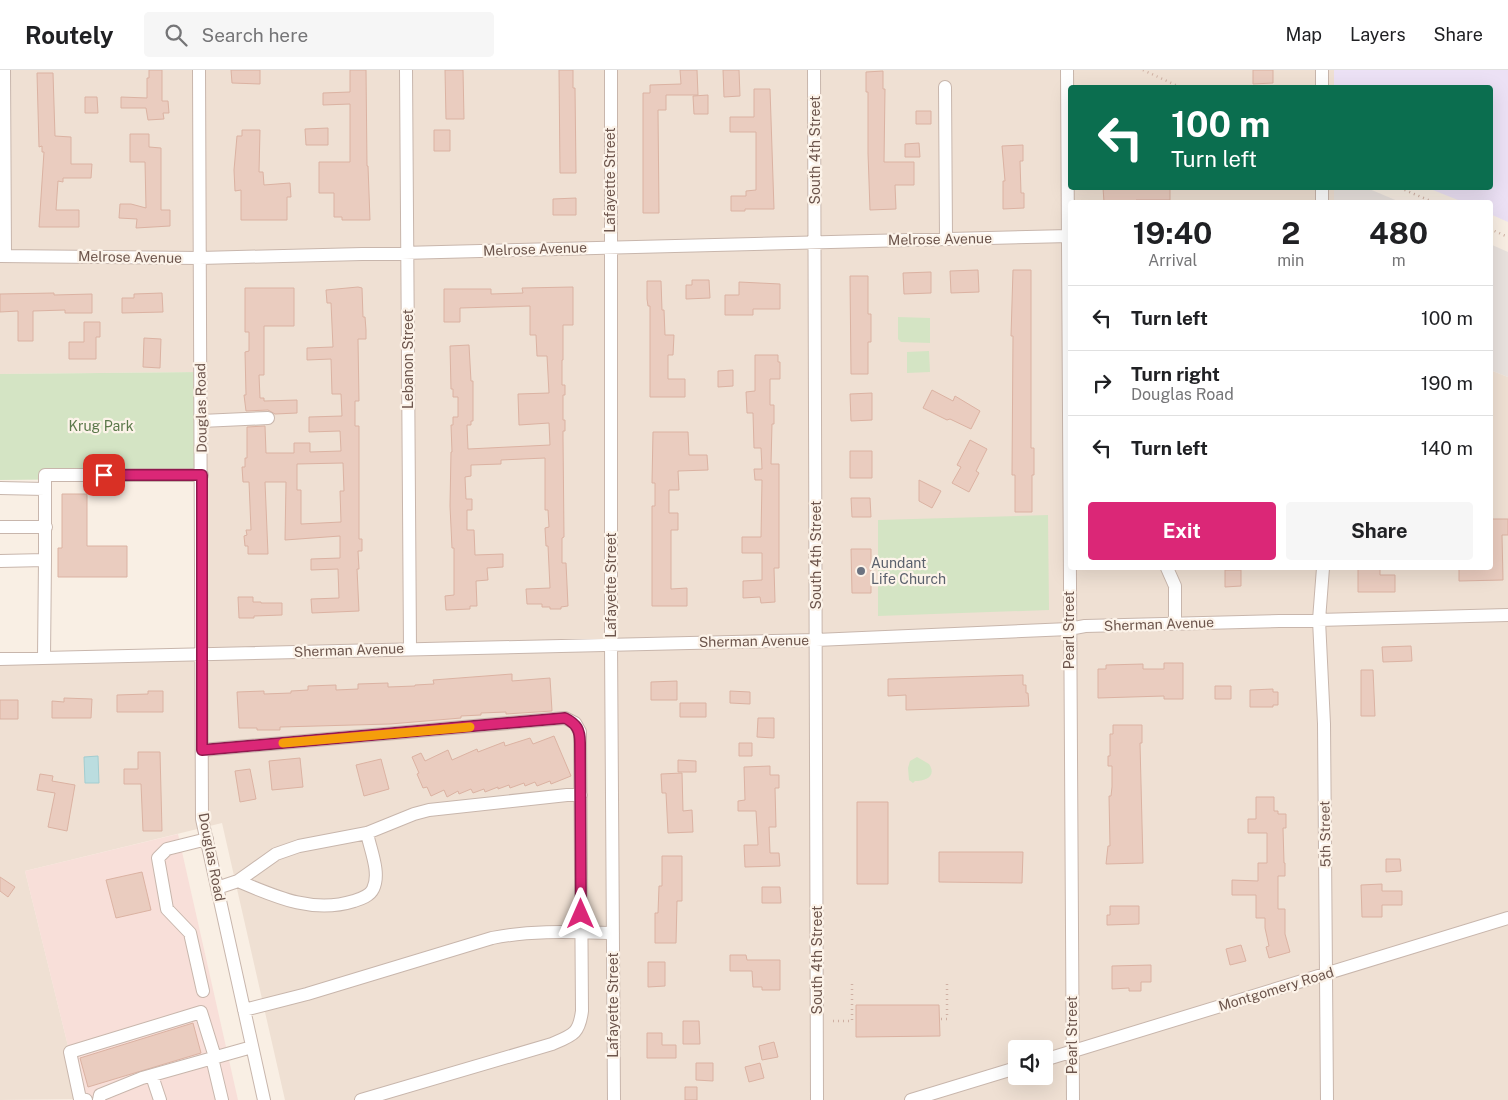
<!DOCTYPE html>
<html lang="en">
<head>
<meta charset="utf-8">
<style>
  :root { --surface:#fff; --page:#f6f6f6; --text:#202124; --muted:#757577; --line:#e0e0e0; --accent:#db2777 }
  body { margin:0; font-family:"Public Sans",sans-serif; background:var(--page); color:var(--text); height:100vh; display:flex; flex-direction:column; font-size:19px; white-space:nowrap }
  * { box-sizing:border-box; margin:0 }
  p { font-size:16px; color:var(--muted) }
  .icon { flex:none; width:28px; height:28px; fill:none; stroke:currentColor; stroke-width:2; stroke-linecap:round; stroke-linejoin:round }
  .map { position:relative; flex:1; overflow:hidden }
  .drawer { position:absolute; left:1068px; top:130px; width:425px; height:370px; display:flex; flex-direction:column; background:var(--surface); border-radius:5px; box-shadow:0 5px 20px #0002 }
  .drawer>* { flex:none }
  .hud { position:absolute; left:1068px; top:15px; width:425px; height:105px; border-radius:5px; box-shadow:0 5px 20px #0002; background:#0b6e4f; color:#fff; overflow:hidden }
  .tools { position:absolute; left:1008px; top:970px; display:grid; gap:10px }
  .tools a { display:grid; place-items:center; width:45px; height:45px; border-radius:5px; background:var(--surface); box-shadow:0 5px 20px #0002; font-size:25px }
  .pin { position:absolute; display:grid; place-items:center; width:42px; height:42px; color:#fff; margin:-21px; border-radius:10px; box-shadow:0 2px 8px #0006 }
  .me { position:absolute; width:55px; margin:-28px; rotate:0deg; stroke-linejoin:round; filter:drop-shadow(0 0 4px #0008) }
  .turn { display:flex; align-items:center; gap:18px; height:105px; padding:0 20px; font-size:22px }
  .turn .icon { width:65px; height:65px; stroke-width:2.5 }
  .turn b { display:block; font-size:35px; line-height:42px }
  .eta { display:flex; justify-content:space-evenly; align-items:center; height:85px; text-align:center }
  .eta b { font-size:30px; font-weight:700; line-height:35px }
  .action { display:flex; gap:10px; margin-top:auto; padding:10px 20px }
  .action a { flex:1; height:58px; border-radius:5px; background:var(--accent); color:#fff; font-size:20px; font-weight:700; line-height:58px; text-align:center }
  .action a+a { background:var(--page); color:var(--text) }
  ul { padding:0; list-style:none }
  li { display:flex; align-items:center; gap:15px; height:65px; padding:0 20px; border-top:1px solid var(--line) }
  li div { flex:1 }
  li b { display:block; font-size:19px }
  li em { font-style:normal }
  header { display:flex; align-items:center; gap:30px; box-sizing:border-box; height:70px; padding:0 25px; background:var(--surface); border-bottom:1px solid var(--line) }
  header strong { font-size:24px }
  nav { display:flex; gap:28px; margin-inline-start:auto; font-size:18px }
  .search { width:350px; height:45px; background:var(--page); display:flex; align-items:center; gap:12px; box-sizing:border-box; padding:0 18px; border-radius:5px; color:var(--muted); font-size:19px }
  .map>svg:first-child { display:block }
</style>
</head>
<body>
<header>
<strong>Routely</strong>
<div class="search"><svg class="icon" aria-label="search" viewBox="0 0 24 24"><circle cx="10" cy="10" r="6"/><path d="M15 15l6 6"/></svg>Search here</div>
<nav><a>Map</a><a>Layers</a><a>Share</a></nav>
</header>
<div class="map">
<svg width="1508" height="1030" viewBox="0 0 1508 1030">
  <rect width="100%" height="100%" fill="#f9efe4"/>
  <path fill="#efe0d3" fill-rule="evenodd" d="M0 0H1334V17L1070 18V118H1334V132H1070V498H1490V300L1508 307V1030H285L222 753 25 801 81 1029 0 1030V591L198 587 200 302 0 304ZM1016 979H1044V1006H1016Z"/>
  <path fill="#f8dfd9" d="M178 764 238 1030H79L81 1029 25 801Z"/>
  <path fill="#e9e2de" d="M1334 118H1367L1400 132H1334Z
    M1490 174 1508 182V307L1490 300Z"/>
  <path fill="#ece1f5" d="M1334 0H1508V152L1490 144V132H1463L1428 118H1490V18L1334 17Z"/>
  <path fill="#d4e4c4" d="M898 247 930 248V273L901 272 898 269Z
    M929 281 930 302 907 303V282Z
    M200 302 201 408 0 410V304Z
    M1048 445 1049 540 878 546V450Z
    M917 687 929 694C937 706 926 711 915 711L913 713 909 710 908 698 910 691Z"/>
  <path fill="#bbdddf" stroke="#a3cdd0" d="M98 686 99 713H85L84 687Z"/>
  <path fill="#eaccbf" stroke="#dbb2a2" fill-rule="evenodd" d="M149 0H162V31H168L169 43H163L164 49 148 50 146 38H121V27L147 28V8H149Z
    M231 0H260V14L232 13Z
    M350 0H366L367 96H368L370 150H342V147H334V123H319V92H350V34L323 35V23L350 22Z
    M445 0H463L464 49H446Z
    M559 0H573V18H575L576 103H560Z
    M680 0H697L698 25H666V40H658L659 143H643V23H650V15L681 14Z
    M723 0H739L740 26 724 27Z
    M1253 0H1273V13L1253 14Z
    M883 1V19H885L884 92H914V115H895L896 139 870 140 868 83V22H866V2Z
    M37 3H53L55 66 71 67V94H92L91 108H63V112L58 111 56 140H79V157H39L44 82H42V76L39 77Z
    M754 19H770L774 139H745V141H731V126H746V121L756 120V62H730V47H754Z
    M708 25V44H694L693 26Z
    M85 27H97L98 43H85Z
    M916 41H931V54H916Z
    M328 58V75H306L305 59Z
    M242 60H260L259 102H263L264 115 290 113 291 127H287V150H241V120L235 121 234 100 237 66H242Z
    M434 60H450V81H434Z
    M130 64H149V77L161 78V140H170V156L136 158 137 149 119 148 120 134H131L146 138 145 92H130Z
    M919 73 920 87H905V74Z
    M1023 75V91H1020L1021 123H1024V138L1003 139V111H1005L1002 76Z
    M1103 118H1170V130H1136V132H1104Z
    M576 128V145H553V129Z
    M978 200 979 222 951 223 950 201Z
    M1013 200H1031V378H1034V405H1032V442H1015V405H1012L1013 266H1011Z
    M931 202V223L904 224 903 203Z
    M850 206H868V244H871V272H868V304H851Z
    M692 210H709L710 228 686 229V215H692Z
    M647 211H661L662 240H664L665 265H674L673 285H668V309H685V327H650V236H648L647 229Z
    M739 212 780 214V239H753V245H725V225H739Z
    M358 217 362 218 363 247H365L366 260V269H358L359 331H355V356H359V469H362V481H358L359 499H357L359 541 312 543 311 529 339 528 338 499 311 500V489L340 488V466L285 470 286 412H265L268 484H248V476H245L244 466 247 465 246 460H251L249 412H243L242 397H245V388H247V357L265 356 266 383H294V373H310V382L341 381 340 361 309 362V347L342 346 341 324H332L331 289 307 290V278L333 277 331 233H327L326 220ZM343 393 344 421H340L341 452 301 454V420H297V394Z
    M573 217V255H563V290H562V315H565V325H563V350H565V361H563V368L564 467 562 468V493H566L568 536 561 537V539H550V537H542V534H527L526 519 550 518 548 476H546L545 458 549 457 548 440H545V388L501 390V394L471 395V406L465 407 466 429H472V440H467V460H474L475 485 503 484V497L487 498 488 510 476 511 477 536H470V539L446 540 445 526 454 525V478H452L450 436 451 382H452L451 355H453V347H458V327H453V319H451L450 276 469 275 471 311H473V351H471V355H467L468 379 550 375 549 353 519 355 518 324 549 323 547 286H537L536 265H530V236L460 238V252H444V219H491V224L523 223 522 218Z
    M245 218H294V256H264V305H259L260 328H264V331L297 330V343L275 344 268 340 246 341 244 325H246L245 282 249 281V262H245Z
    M54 223V225L92 224V243H65V240L33 241V271H18V241L0 242V224Z
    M162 223 163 242 122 243V228H134V224Z
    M84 252H100V267H96V289H69V272H84Z
    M144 268 161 269 160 298 143 297Z
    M755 285H778V292H780V309H770V335H774V354H772L771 394H779V498H774L775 532 761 533 760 527 743 528V511L762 510V483H742V467H761L762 410H755L754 399H762L761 378H754L753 343H747L746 322 755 321Z
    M733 300V316L718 317V301Z
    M932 320 953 331 955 326 980 341 971 359 950 349 947 350 923 338Z
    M872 323V350L851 351 850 324Z
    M653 362H688L689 385H707L708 400 678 401 679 420H669V443H678V460H671V519L687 518V536H652V436H655V413H652Z
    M970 370 987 379 976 401 979 403 969 422 952 413 961 397 957 395Z
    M850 381H872V408H850Z
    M919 410 941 421 932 438 919 431Z
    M62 424H87V476H127V507H58V478H62Z
    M851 428H870L871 447H852Z
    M1491 449H1508V465H1502L1503 510 1459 511V498H1490V484H1492Z
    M851 479H871V523H852Z
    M1358 498H1380V505H1395V522H1358Z
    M1225 500H1241V516L1225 517Z
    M238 527H253V532H261V533H282V545L254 546V548H239Z
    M1411 576 1412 591 1383 592 1382 577Z
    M1164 593H1183V629H1164V626L1098 628V599H1106V595L1143 594V599H1164Z
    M1361 600H1373L1375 646H1361Z
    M512 604V611L550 608 552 641 506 644V642L481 643V645L461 646V648L390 654 280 657V660H257V658H239L237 622 264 621V624L291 623V621L308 620V616L336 615V620L358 619V614L388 613V617L415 616V615L434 614 433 610Z
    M1023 605V615H1026V623H1028L1029 636 906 640V625L888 626V609Z
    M677 611V630H651V612Z
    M1215 616H1231V629H1215Z
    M1273 619V622H1278V635H1273V637H1250V620Z
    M148 621H163V642H117V625L148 624Z
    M730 621 750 622V634L730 633Z
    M64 628 92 629 91 648H52V631L64 632Z
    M0 630H18V649H0Z
    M680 633H706V647H680Z
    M758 648H774V668L757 667Z
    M1113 655H1142V673H1140L1143 793 1106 794 1108 776H1110L1109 726H1111L1112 717V696H1108V686H1110V664H1113Z
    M554 666 571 706 551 714 550 711 537 716 535 712 525 716 524 713 510 718 509 715 498 719V717L485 722 484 719 473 723 471 719 459 724 458 721 447 727 444 720 431 726 427 717 423 718 417 704 419 703 412 687 421 683 425 691 448 680 452 690 477 679 478 682 504 672 505 676 530 668 533 674Z
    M739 673H752V686H739Z
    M138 682H160L162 761H143L141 714H124V699H138Z
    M300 688 303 717 272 720 269 691Z
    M381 689 389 719 364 726 356 695Z
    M678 690 696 691V702H678Z
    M770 696V705H779V718H775L776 757H769L770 783H779L780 796 745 797 744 775H758L756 741H738V731L745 730 744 697Z
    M250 699 256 729 240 732 235 701Z
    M682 703 683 741 692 740 693 762 668 763 666 723H662L661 704Z
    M40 704 53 706 52 711 75 715 67 761 48 757 55 723 37 720Z
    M1256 727H1274V741H1278V744H1286V758H1283L1284 793H1285V806H1278V839H1285V864L1290 882 1269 888 1266 877 1269 876 1265 858V848H1256V825H1232V810L1258 811V793H1267V763H1248V749H1256Z
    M857 732H888V814H857Z
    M939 782H1023L1022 813 939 812Z
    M662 786H682V831H677L676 873H655V843H658L659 816H662Z
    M1386 789H1400L1401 801 1386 802Z
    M142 802 151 840 116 848 106 810Z
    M0 807 15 817 8 827 0 821Z
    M1382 814V821H1402V835H1382V847H1362L1361 815Z
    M762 817H780L781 833H762Z
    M1110 836H1139V854L1107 855V845H1110Z
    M1241 875 1246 891 1230 895 1226 879Z
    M730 885H746L747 890H780V920H762V917H753L752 901H730Z
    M648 892H665V916L648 917Z
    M1151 895V912H1141V921H1129V918L1112 919V896Z
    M856 935H939L940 966 856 967Z
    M683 951H699L700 974H683Z
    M193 953 201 983 88 1017 80 988Z
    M647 963H662V975H676V988H647Z
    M774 972 778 987 762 990 759 976Z
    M696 993H713V1011L696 1010Z
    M760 993 764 1008 749 1012 745 997Z
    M685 1017H697V1030H685Z"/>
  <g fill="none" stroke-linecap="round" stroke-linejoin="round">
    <defs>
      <path id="minor" d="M4 0 5 185
        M199 0 202 749 264 1030
        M406 0 410 578
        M611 0V574L614 1030
        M814 0 817 1030
        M1067 0 1073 1030
        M945 17 946 169
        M1322 18V0
        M1322 118V132
        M0 186 200 188 1070 166
        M201 351 268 348
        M0 418 45 419
        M0 457H46
        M0 491 45 490V405H202
        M1167 498 1175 516V553
        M1323 498 1319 550 1324 654 1327 1030
        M44 587 45 490
        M0 589 816 570 1069 559 1085 556 1508 545
        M202 680 565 648 575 653 580 662 582 941C579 964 573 965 552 974L361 1030
        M238 811C276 827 313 844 354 831 360 829 370 826 373 819 381 803 370 779 367 763
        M217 818 238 811 276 784 299 776 367 763 414 744 429 740 567 725H581
        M203 921 190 863 167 839 158 788 167 779 207 769
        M244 940 307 924 492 868C532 860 572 862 613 863
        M212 988 222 1030
        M1044 990 1508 848
        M152 1006 160 1030
        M86 1030 80 1029 70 982 201 942 215 987
        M99 1030 100 1025 142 1008 252 977
        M911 1030 1016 998"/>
    </defs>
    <use href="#minor" stroke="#c8b6ac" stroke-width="14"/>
    <path stroke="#cfb0a3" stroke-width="2.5" stroke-dasharray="1 4" stroke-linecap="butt" d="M1143 0 1182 18
      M1400 118 1433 132
      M1490 159 1508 167
      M941 949H947V912
      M833 951H852V913"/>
    <use href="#minor" stroke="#fff" stroke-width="12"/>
  </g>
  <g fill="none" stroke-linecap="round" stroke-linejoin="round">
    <defs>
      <path id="route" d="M104 405H202V680L565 648C577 654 580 660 580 673L581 844"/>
    </defs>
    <use href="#route" stroke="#8e194d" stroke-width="12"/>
    <use href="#route" stroke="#db2777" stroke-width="9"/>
    <path stroke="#f59e0b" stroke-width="9" d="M283 673 470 657"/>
  </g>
  <circle fill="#6b7280" stroke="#fcf3e9" stroke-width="2" cx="861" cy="501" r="5"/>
  <g text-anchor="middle" stroke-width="4.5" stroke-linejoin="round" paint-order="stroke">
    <g font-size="14" fill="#6d564d" stroke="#fcf3e9">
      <text transform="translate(815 80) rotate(-90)" y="5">South 4th Street</text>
      <text transform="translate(610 110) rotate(-90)" y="5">Lafayette Street</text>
      <text transform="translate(940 169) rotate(-1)" y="5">Melrose Avenue</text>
      <text transform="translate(535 179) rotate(-2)" y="5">Melrose Avenue</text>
      <text transform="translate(130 187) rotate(1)" y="5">Melrose Avenue</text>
      <text transform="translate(408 289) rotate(-90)" y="5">Lebanon Street</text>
      <text transform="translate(201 338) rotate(-91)" y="5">Douglas Road</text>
      <text transform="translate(816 485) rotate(-90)" y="5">South 4th Street</text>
      <text transform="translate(611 515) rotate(-90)" y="5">Lafayette Street</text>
      <text transform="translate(1159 554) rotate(-2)" y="5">Sherman Avenue</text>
      <text transform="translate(1069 560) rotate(-90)" y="5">Pearl Street</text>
      <text transform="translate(754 571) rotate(-1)" y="5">Sherman Avenue</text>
      <text transform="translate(349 580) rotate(-2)" y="5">Sherman Avenue</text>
      <text transform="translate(1325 764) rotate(-91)" y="5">5th Street</text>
      <text transform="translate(212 787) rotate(79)" y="5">Douglas Road</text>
      <text transform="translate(817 890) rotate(-90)" y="5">South 4th Street</text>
      <text transform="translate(1276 919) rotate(-17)" y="5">Montgomery Road</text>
      <text transform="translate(613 935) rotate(-90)" y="5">Lafayette Street</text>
      <text transform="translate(1072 965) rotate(-90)" y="5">Pearl Street</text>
    </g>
    <g font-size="14" fill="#5b784a" stroke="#fcf3e9">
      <text x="101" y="361">Krug Park</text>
    </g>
    <g font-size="14" fill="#5b616d" stroke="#fcf3e9" text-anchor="start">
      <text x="871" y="498">Aundant<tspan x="871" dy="16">Life Church</tspan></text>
    </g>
  </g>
</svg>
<div class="tools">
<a><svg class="icon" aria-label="sound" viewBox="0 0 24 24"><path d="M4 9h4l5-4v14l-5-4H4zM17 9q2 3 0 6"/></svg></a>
</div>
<div class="pin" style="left:104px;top:405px;background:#d93025"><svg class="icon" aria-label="arrive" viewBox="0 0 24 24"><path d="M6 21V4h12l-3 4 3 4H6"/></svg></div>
<svg class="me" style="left:581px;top:844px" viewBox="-20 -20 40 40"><path d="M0-17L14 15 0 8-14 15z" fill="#db2777" stroke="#fff" stroke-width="4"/></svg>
<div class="hud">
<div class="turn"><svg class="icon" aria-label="left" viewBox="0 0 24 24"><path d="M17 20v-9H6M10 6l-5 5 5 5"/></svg><div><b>100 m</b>Turn left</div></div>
</div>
<section class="drawer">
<div class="eta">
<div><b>19:40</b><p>Arrival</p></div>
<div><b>2</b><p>min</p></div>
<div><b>480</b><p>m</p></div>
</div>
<ul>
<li><svg class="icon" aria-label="left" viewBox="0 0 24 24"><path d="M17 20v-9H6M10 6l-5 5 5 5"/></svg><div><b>Turn left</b></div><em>100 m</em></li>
<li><svg class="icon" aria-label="right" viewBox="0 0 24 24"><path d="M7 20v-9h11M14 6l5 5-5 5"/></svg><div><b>Turn right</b><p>Douglas Road</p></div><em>190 m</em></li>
<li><svg class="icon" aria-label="left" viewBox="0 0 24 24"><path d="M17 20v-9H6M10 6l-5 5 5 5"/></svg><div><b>Turn left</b></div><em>140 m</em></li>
</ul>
<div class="action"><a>Exit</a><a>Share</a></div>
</section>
</div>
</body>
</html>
